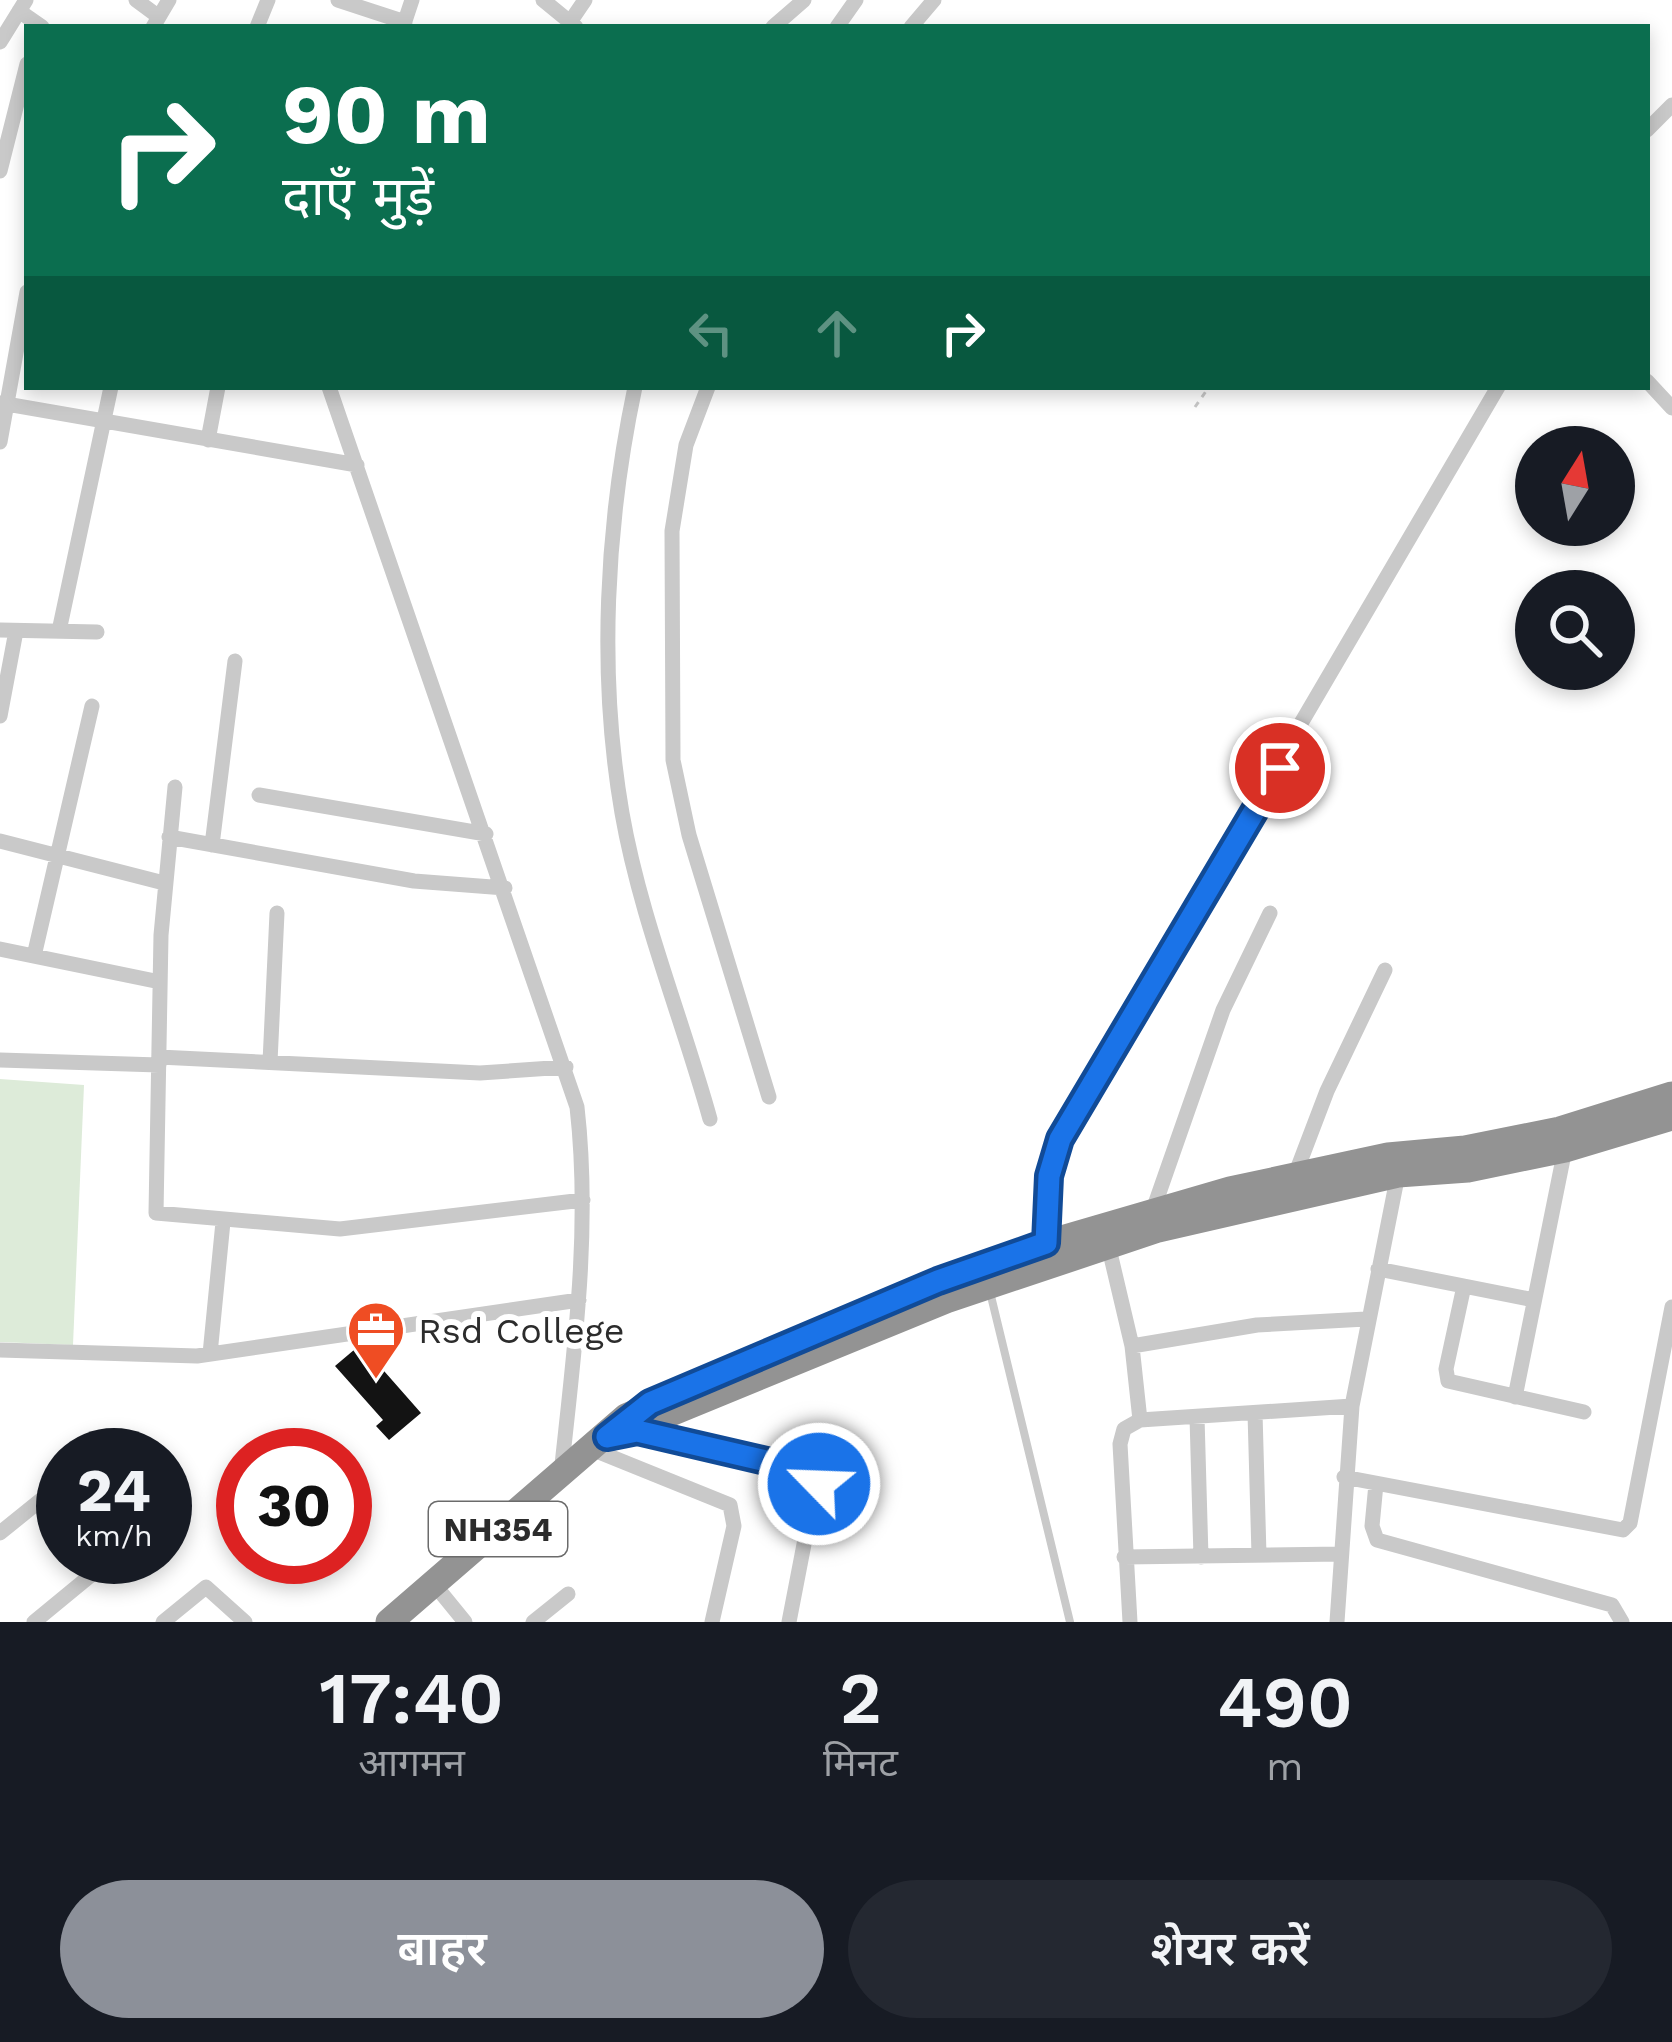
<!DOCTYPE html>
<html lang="hi">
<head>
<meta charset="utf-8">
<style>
  :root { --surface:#171b24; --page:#242831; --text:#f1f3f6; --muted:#9ea1a6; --accent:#8c9099 }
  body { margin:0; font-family:"Work Sans","Noto Sans Devanagari",sans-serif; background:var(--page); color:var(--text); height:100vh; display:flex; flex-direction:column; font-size:45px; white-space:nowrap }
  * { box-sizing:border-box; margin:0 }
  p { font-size:39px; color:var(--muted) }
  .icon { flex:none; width:66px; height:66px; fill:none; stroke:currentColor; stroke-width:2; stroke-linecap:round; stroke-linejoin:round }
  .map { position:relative; height:1622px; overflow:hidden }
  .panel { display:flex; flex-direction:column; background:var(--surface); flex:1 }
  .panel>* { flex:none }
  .banner { position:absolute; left:24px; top:24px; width:1626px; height:366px; border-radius:0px; box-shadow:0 6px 18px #0003; background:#0b6e4f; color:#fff; overflow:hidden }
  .needle { width:78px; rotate:11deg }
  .tools { position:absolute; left:1515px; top:426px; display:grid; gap:24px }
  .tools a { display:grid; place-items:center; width:120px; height:120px; border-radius:50%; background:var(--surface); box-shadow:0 6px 18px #0003; font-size:60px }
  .speed { position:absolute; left:36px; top:1428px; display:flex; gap:24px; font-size:60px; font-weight:700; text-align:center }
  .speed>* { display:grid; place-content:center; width:156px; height:156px; border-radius:50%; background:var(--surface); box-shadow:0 6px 18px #0003; line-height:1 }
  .speed small { font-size:30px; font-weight:400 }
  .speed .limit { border:18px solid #d22; background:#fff; color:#111 }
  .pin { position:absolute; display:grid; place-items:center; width:102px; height:102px; color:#fff; margin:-51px; border:6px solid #fff; border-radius:50%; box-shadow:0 3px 12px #0007 }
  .me { position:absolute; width:132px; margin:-66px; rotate:294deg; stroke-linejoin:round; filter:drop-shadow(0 0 9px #0008) }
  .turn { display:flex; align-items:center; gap:42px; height:252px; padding:0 60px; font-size:54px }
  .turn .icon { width:156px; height:156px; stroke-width:2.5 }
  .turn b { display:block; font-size:84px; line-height:102px }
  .lanes { display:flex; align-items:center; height:114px; padding:0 60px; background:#0003; justify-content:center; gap:60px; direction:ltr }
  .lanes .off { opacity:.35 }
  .eta { display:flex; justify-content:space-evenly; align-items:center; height:204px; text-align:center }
  .eta b { font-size:72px; font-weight:600; line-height:84px }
  .cta { display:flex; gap:24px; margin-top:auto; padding:24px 60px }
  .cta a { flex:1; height:138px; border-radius:72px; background:var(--accent); color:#fff; font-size:48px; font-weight:600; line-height:138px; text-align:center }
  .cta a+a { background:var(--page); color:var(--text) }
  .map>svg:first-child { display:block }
</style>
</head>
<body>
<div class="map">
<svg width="1672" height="1622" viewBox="0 0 1672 1622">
  <rect width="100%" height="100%" fill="#fff"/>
  <path fill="#ddebd9" d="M0 1079 84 1085 73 1345 0 1342Z"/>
  <path fill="#131313" d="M400 1338 377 1363 421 1413 389 1440 376 1426 383 1420 335 1366 361 1344Z"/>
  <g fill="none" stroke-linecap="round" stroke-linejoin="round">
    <path stroke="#c9c9c9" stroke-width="3" stroke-dasharray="6 6" stroke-linecap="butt" d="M1195 407 1209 387"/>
    <path stroke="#c9c9c9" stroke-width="8" d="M990 1292 1070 1622"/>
    <path stroke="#c9c9c9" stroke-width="15" d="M136 0 159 17
      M338 0 405 22
      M543 0 576 27
      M19 11 42 27
      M570 22 585 0
      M153 27 169 0
      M257 27 268 0
      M403 27 412 0
      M773 27 804 0
      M837 27 856 0
      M911 27 934 0
      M0 42 26 0
      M1647 130 1672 105
      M0 171 27 64
      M1647 381 1672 408
      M329 387 577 1107C591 1230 574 1352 561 1474
      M635 387C606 524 598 674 622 813 640 916 682 1018 710 1119
      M708 387 686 445 672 531 673 760 689 835 769 1097
      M0 403 357 465
      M208 440 218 387
      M0 442 27 292
      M0 630 97 632
      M59 631 111 387
      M0 716 16 631
      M175 787 161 935 156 1213 340 1229 583 1200
      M259 795 486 834
      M169 837 414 881 505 888
      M0 841 164 883
      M212 845 235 661
      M0 949 160 982
      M34 956 92 706
      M159 1057 480 1073 566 1067
      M0 1060 159 1065
      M270 1062 277 913
      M1295 1175 1327 1091 1385 970
      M1153 1210 1223 1010 1270 913
      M1107 1240 1132 1346 1140 1420
      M1046 1243 1049 1176 1072 1114 1498 387
      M1378 1269 1534 1300
      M1464 1286 1446 1369 1448 1381 1584 1412
      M1132 1346 1257 1325 1366 1319
      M0 1350 197 1356 579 1300
      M210 1354 223 1222
      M1515 1397 1565 1149
      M1255 1413 1259 1555
      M1197 1417 1201 1557
      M637 1431 817 1477 789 1622
      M594 1450 730 1505 734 1526 712 1622
      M96 1455 114 1440
      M1344 1477 1623 1530 1630 1523 1672 1307
      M1376 1484 1372 1526 1377 1540 1612 1605 1622 1622
      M165 1514 184 1499
      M0 1533 63 1482
      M1124 1557 1341 1554
      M434 1584 465 1622
      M34 1622 113 1557
      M163 1622 206 1587 245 1622
      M533 1622 568 1594
      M1130 1622 1120 1444 1124 1429 1140 1420 1352 1406
      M1337 1622 1352 1406 1398 1174"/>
    <path stroke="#939393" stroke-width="27" d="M617 1435 946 1300 1158 1229 1398 1174 1468 1169 1565 1149 1672 1117
      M389 1622 626 1417 939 1281 1031 1248 1230 1190 1388 1156 1465 1149 1560 1130 1672 1095"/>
  </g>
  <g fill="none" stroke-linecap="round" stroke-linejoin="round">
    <defs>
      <path id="route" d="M819 1484 805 1470 637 1431 607 1437 650 1403 938 1281 1046 1243 1049 1176 1060 1139 1280 768"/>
    </defs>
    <use href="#route" stroke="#114b97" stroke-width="30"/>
    <use href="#route" stroke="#1a73e8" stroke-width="21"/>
  </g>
  <defs>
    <symbol id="office-pin" viewBox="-11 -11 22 30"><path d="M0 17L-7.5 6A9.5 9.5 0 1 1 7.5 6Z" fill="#ef4d23" stroke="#fff"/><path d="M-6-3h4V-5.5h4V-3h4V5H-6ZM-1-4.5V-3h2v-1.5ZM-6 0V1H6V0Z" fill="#fff"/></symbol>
  </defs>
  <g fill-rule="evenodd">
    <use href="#office-pin" x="343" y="1297" width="66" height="90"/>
  </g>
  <g text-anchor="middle" stroke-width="12" stroke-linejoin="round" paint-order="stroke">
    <rect fill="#fff" stroke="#6b6b6b" stroke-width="3" x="429" y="1502" width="138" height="54" rx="9"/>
    <g font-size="33" font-weight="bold" fill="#2c2c2c">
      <text x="498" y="1541">NH354</text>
    </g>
    <g font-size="36" fill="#2c2c2c" stroke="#fff" text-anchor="start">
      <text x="418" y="1343">Rsd College</text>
    </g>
  </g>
</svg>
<div class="tools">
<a><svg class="needle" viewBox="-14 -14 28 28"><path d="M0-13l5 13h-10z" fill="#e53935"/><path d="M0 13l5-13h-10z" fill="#9ea1a6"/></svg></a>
<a><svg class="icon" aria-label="search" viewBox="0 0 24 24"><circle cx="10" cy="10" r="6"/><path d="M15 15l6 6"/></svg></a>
</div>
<div class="speed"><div>24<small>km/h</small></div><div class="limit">30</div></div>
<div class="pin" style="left:1280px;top:768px;background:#d93025"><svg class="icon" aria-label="arrive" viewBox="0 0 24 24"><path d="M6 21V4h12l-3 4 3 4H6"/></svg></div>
<svg class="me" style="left:819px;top:1484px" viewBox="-20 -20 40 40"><circle r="17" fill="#1a73e8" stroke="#fff" stroke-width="3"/><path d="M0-11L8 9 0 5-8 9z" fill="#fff"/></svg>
<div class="banner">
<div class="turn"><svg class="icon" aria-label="right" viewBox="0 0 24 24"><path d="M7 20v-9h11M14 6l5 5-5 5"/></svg><div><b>90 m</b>दाएँ मुड़ें</div></div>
<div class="lanes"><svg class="icon off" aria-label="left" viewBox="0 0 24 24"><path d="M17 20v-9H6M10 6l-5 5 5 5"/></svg><svg class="icon off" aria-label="ahead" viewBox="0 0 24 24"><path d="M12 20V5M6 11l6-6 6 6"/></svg><svg class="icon" aria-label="right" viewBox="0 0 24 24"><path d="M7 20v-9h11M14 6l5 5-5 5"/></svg></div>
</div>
</div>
<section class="panel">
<div class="eta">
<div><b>17:40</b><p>आगमन</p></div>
<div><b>2</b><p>मिनट</p></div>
<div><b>490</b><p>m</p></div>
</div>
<div class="cta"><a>बाहर</a><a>शेयर करें</a></div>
</section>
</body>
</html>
